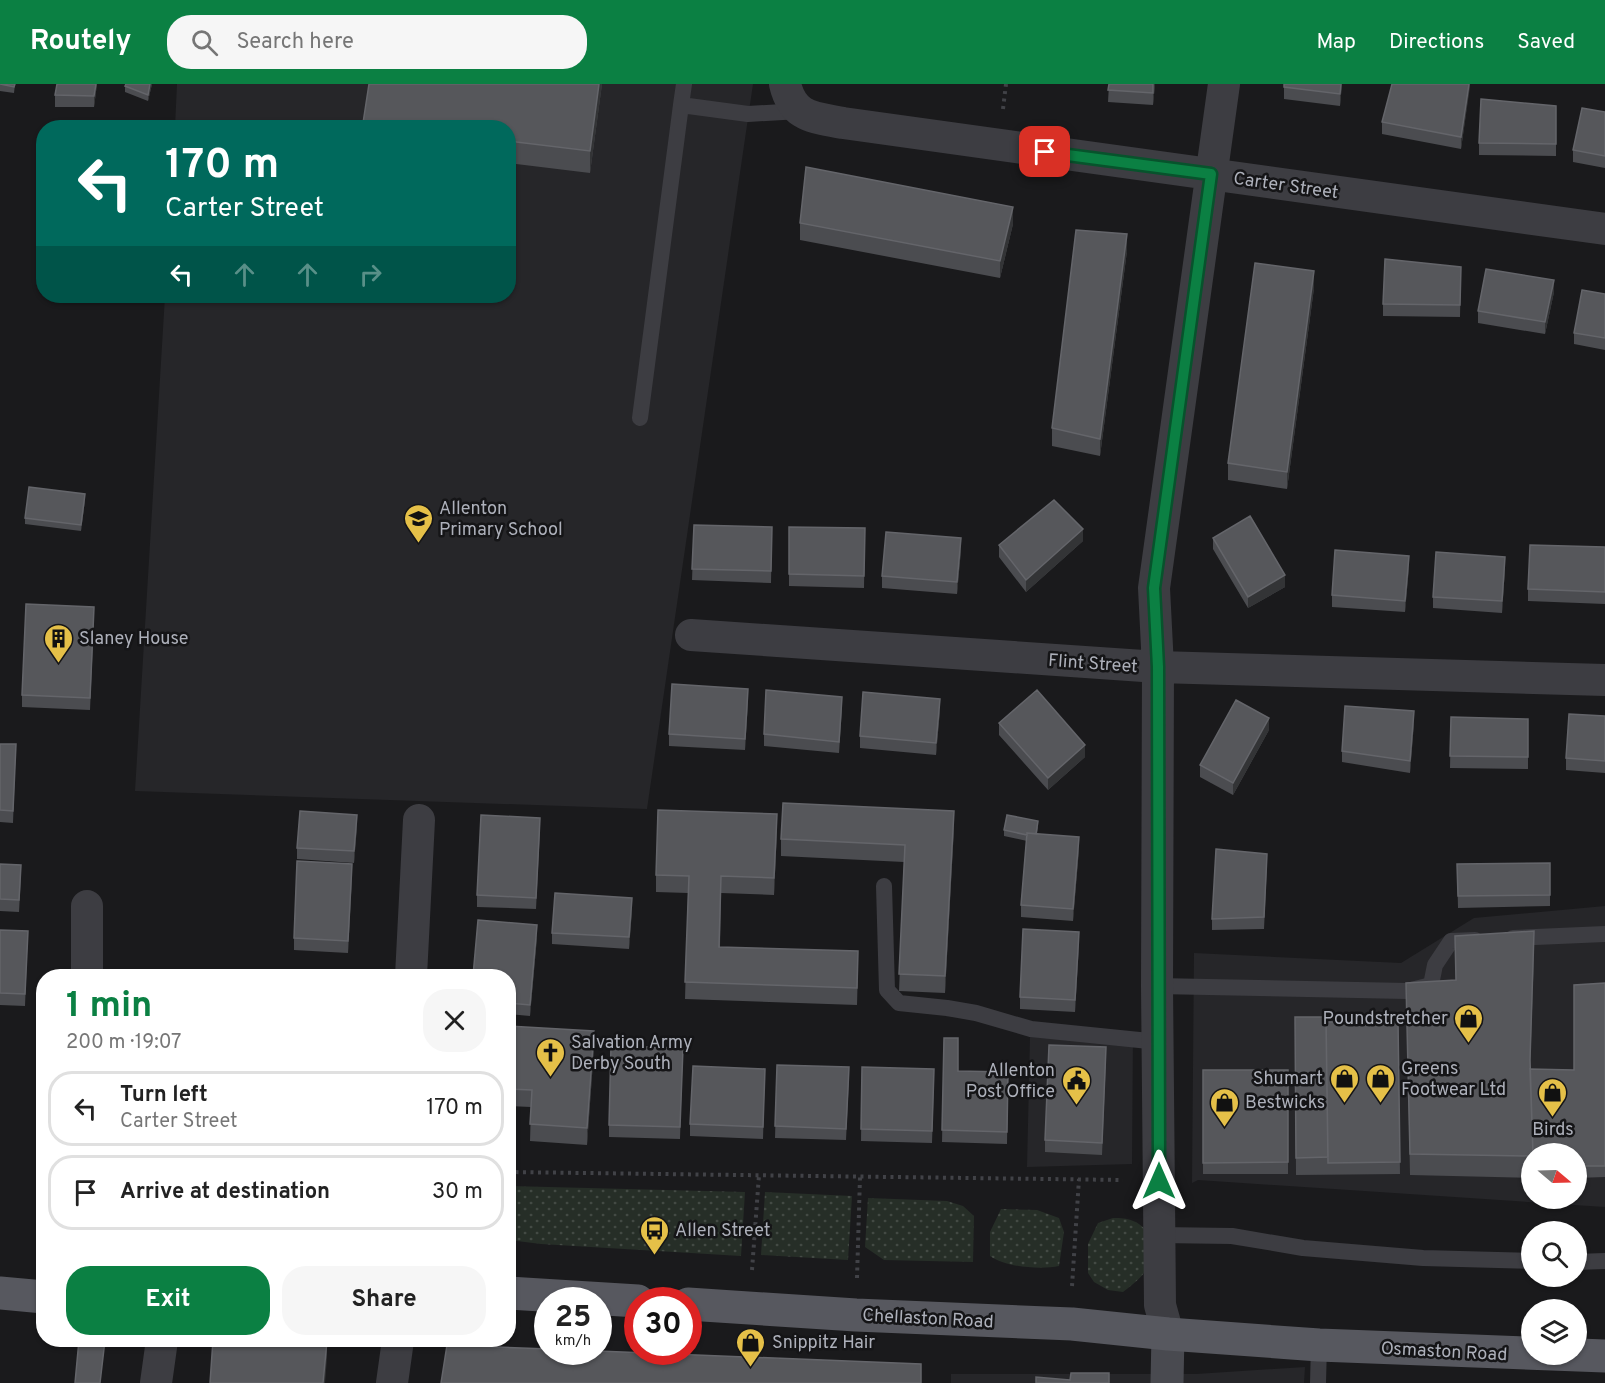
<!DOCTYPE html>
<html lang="en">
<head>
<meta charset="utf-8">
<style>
  :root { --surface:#fff; --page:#f6f6f6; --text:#222; --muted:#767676; --line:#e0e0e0; --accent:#0b8043 }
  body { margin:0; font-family:Overpass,sans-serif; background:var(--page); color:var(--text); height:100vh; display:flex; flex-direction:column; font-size:22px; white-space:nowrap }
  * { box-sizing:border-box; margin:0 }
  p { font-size:20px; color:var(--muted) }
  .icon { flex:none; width:33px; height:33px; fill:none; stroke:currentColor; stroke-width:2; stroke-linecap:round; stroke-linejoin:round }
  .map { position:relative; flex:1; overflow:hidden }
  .sheet { position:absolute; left:36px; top:885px; width:480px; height:378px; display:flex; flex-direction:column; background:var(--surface); border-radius:24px; box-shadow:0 2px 4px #0004 }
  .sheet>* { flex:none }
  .banner { position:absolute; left:36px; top:36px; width:480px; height:183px; border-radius:24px; box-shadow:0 2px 4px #0004; background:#00695c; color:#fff; overflow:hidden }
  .needle { width:39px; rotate:109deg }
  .fabs { position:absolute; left:1521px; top:1059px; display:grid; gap:12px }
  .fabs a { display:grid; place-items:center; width:66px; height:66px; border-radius:50%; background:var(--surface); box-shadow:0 2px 4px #0004; font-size:30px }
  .speed { position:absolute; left:534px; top:1203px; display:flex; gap:12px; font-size:30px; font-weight:700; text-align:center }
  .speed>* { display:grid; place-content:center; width:78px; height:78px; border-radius:50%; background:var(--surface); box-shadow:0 2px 4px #0004; line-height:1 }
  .speed small { font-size:15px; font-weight:400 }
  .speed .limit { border:9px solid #d22; background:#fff; color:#111 }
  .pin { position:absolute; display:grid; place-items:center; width:51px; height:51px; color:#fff; margin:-26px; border-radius:12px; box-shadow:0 3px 9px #0006 }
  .me { position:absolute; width:66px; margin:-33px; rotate:0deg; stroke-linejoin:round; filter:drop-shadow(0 0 4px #0008) }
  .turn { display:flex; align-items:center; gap:21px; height:126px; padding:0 30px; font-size:27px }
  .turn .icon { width:78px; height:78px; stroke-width:2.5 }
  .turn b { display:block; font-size:42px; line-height:51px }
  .lanes { display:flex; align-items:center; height:57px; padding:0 30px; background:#0003; justify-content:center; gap:30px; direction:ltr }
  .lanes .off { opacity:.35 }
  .round { display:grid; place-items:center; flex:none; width:63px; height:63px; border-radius:24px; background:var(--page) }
  .summary { display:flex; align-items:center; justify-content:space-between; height:102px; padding:0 30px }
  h1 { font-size:36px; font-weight:700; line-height:45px; color:var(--accent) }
  .primary-button { display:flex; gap:12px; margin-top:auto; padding:12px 30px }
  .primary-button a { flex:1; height:69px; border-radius:24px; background:var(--accent); color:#fff; font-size:24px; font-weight:700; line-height:69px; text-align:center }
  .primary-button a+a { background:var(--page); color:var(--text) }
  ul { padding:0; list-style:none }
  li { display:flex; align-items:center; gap:18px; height:75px; margin:0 12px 9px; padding:0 18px; border:3px solid var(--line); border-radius:24px }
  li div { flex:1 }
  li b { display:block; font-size:22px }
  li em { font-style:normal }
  header { display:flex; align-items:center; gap:36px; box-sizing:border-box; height:84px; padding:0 30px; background:var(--accent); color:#fff }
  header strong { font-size:28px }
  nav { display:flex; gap:33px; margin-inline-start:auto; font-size:21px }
  .search { width:420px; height:54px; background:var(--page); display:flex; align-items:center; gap:15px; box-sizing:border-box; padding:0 21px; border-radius:24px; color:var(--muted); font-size:22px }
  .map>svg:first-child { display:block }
</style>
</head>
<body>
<header>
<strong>Routely</strong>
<div class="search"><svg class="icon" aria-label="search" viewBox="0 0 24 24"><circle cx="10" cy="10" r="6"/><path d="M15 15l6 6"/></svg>Search here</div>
<nav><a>Map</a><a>Directions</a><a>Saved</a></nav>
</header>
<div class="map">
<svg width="1605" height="1299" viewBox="0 0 1605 1299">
  <defs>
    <pattern id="grass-dots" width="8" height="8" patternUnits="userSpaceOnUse" patternTransform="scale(1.5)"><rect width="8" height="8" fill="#262e27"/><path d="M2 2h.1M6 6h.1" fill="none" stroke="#434a44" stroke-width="1.8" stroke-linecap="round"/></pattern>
  </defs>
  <rect width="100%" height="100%" fill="#1a1a1c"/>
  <path fill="#262629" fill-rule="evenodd" d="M177 0H753L647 725 135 707 165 212H508V44L175 43Z
    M1605 822V1123L1198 1096 1192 1099 1194 869 1401 879 1474 834ZM1532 1070H1576V1114H1532Z
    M1133 948 1132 1080 1027 1083 1030 953Z
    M1305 1283 1304 1299H951V1290H1196Z"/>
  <path fill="url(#grass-dots)" d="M509 1102 745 1108 741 1172 541 1160 509 1156Z
    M765 1108 852 1112 848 1176 761 1171Z
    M868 1114 947 1117 963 1122 974 1132 973 1178 884 1176 865 1163Z
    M1001 1125 1037 1126 1059 1134 1064 1148 1059 1182C1040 1186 1005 1183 990 1172V1148Z
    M1113 1134C1129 1134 1136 1136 1147 1147 1149 1184 1154 1184 1123 1208L1108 1206 1094 1198 1088 1189V1160L1098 1139Z"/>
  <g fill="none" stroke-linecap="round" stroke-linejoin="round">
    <path stroke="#414247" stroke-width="4" stroke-dasharray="3 4.5" stroke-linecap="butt" d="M1003 25 1006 0
      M508 1088 1123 1096
      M752 1186 759 1091
      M857 1194 860 1093
      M1072 1202 1079 1095"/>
    <path stroke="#3d3d42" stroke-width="16" d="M681 21 684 0
      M640 334 681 21 748 30 800 27
      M884 802 887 906 899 919 947 924 976 929 1031 945 1159 958
      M1513 854 1605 850
      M1157 902 1407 907 1431 901 1435 881 1451 857 1475 856
      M1159 1151 1232 1152 1303 1164 1423 1174 1532 1177
      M1576 1178 1605 1177
      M1318 1299 1319 1261"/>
    <path stroke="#3d3d42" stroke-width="32" d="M785 0C793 34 814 33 843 39L1605 145
      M691 551 1158 583 1605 596
      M87 892V822
      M411 892 419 736
      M1168 1250 1160 1221 1157 902 1158 583 1154 504 1224 0
      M156 1299 162 1256
      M392 1299 398 1256"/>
    <path stroke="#494a50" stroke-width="33" d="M1167 1299 1168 1250"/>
    <path stroke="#57585f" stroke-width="33" d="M0 1209 44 1213
      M508 1209 638 1217
      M688 1220 856 1231 1072 1240 1168 1250 1319 1261 1605 1272"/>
  </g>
  <path fill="#4b4c50" d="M0 0H15L14 9 0 7Z
    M97 0 94 23H55V11Z
    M152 0 148 17 125 8V2Z
    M369 0H602L590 89 508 79V44H363Z
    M1109 0H1155L1153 21 1108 18Z
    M1284 0H1342L1340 22 1284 15Z
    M1470 0 1461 65 1382 50V38Z
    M1556 22V72L1479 71V59Z
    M1605 28V84L1573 78V66Z
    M800 139 1013 140 1000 194 800 156Z
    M1127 167 1100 372 1052 362V344Z
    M1461 183 1460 233 1383 232V220Z
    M1314 204 1287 405 1228 396V379Z
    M1554 208 1545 250 1478 239V227Z
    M1605 210V266L1574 260V249Z
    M85 416 81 447 25 440V434Z
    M694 441 772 443 771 499 692 496Z
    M789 443 865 444 864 504 789 502Z
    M1213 454 1285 503 1248 524 1213 465Z
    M1083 457 1026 508 999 473V461Z
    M1605 463V520L1528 517V505Z
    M961 466 957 510 882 504V492Z
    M1409 483 1405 528 1332 523V511Z
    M1505 485 1502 529 1433 524V513Z
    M94 535 90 626 22 623V611Z
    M748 617 745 666 669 662V650Z
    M842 625 839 669 764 662V650Z
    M940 626 936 671 860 664V652Z
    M1605 632V689L1566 686V674Z
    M1451 633 1528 635V685L1450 684Z
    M999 639 1085 673 1048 706 999 651Z
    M1414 639 1410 689 1342 678V667Z
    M1269 646 1233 711 1200 693V681Z
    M0 660H16L13 739 0 738Z
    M357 742 354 779 297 775V764Z
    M1038 743 1037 750 1079 765 1073 837 1021 833V821L1027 757 1004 752V746Z
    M954 744 945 909 899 907 904 778 781 772V755Z
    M540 746 536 825 477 823V811Z
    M777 747 774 811 721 809 720 863 858 884 857 921 685 915 688 809 656 808V791Z
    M1550 779V822L1458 824 1457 780Z
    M0 780 21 792 19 828 0 827Z
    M1267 781 1264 845 1212 846V835Z
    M352 792 348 869 294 866V854Z
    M632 826 629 865 552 860V849Z
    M0 846 28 847 25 922 0 921Z
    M1455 852 1534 869 1530 985 1574 986 1605 899V1093L1576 1094V1070H1532V1094L1410 1091 1406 899 1456 896Z
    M537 853 530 932 508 930V892Z
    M1079 860 1075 928 1020 925V913Z
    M1295 933 1326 938 1398 937 1400 1090 1296 1091Z
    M508 942 594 964 587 1061 530 1057 531 1023 508 1022Z
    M944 954 958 987 1008 988 1007 1060 942 1058Z
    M683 964 680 1055 609 1053V1041Z
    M1106 975 1102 1071 1045 1068V1056Z
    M777 981 849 994 846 1056 775 1054Z
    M862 983 934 997 932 1059 861 1057Z
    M765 985 763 1055 690 1052V1040Z
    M1203 986H1288V1090H1203Z"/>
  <path fill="#333436" d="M96 0H97L94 23V12Z
    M150 0H152L148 17V11Z
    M599 0H602L590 89V67Z
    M1153 0H1155L1153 21Z
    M1341 0H1342L1340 22V10Z
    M1469 0H1470V3L1461 65V53Z
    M1013 123V140L1000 194V177Z
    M1127 150V167L1100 372V355Z
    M1314 187V204L1287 405V388Z
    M1554 196V208L1545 250V238Z
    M85 410V416L81 447V441Z
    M1083 445V457L1026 508V496Z
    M961 454V466L957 510V498Z
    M1409 472V483L1405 528V517Z
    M1505 473V485L1502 529V517Z
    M1285 491V503L1248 524V513Z
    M748 605V617L745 666V655Z
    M940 615V626L936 671V659Z
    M1414 627V639L1410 689V677Z
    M1269 634V646L1233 711V699Z
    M1085 661V673L1048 706V694Z
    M954 727V744L945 909V892Z
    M777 730V747L774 811V794Z
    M357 731V742L354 779V767Z
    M1079 753V765L1073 837V825Z
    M352 780V792L348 869V857Z
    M632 814V826L629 865V853Z
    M537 841V853L530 932V921Z
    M1534 847V869L1530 991V976Z
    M1079 848V860L1075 928V916Z
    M594 947V964L587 1061V1044Z
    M327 1257V1274L325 1299H323Z"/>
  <path fill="#56575b" stroke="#64656a" stroke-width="1.5" d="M0 0H15L14 3Z
    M57 0H96L94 12 55 11Z
    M126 0H150L148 11 125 2Z
    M369 0H599L590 67 508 57V44H398L363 39Z
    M1109 0H1153V9L1108 6Z
    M1284 0H1341L1340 10 1284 3Z
    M1392 0H1469L1461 53 1382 38Z
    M1481 15 1556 22V60L1479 59Z
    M1582 24 1605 28V72L1573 66Z
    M806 83 1013 123 1000 177 800 139Z
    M1076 146 1127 150 1100 355 1052 344Z
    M1385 175 1461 183 1460 221 1383 220Z
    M1255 179 1314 187 1287 388 1228 379Z
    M1486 185 1554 196 1545 238 1478 227Z
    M1582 206 1605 210V254L1574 249Z
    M29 403 85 410 81 441 25 434Z
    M1054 416 1083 445 1026 496 999 461Z
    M1250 432 1285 491 1248 513 1213 454Z
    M694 441 772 443 771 487 692 485Z
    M789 443 865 444 864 492 789 490Z
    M886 448 961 454 957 498 882 492Z
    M1530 461 1605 463V508L1528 505Z
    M1335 466 1409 472 1405 517 1332 511Z
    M1436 468 1505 473 1502 517 1433 513Z
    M26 520 94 523 90 614 22 611Z
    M672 600 748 605 745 655 669 650Z
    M766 606 842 613 839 658 764 650Z
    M1037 606 1085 661 1048 694 999 639Z
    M863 608 940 615 936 659 860 652Z
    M1236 616 1269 634 1233 699 1200 681Z
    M1345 622 1414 627 1410 677 1342 667Z
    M1569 630 1605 632V677L1566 674Z
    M1451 633 1528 635V673L1450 672Z
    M0 660H16L13 727 0 726Z
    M783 719 954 727 945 892 899 890 905 761 781 755Z
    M658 726 777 730 774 794 721 792 719 863 858 867 857 904 685 898 689 792 656 791Z
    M300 727 357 731 354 767 297 764Z
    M481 731 540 734 536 814 477 811Z
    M1007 731 1038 737 1036 750 1027 749V751L1004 746Z
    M1027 749 1079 753 1073 825 1021 821Z
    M1216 765 1267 770 1264 833 1212 835Z
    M297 777 352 780 348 857 294 854Z
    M1550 779V811L1458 812 1457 780Z
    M0 780 21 781 19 816 0 815Z
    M555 809 632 814 629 853 552 849Z
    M478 836 537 841 530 921 508 919V892H473Z
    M1023 845 1079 848 1075 916 1020 913Z
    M0 846 28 847 25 910 0 909Z
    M1534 847 1530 976 1533 1070H1532V1072L1410 1070 1406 899 1456 896 1455 852Z
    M1605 899V1082H1576V1070H1533L1530 985 1574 986V901Z
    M1295 933H1326L1328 1073 1296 1074Z
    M1398 937 1400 1078 1328 1079 1326 938Z
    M508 942 594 947 587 1044 530 1040 532 1006 508 1005Z
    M944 954H958V987L1008 988 1007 1048 942 1046Z
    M1049 961 1106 963 1102 1059 1045 1056Z
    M611 962 683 964 680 1043 609 1041Z
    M777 981 849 983 846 1045 775 1042Z
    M693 982 765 985 763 1043 690 1040Z
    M862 983 934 985 932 1047 861 1045Z
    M1203 986H1288V1078L1203 1079Z
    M79 1256H105L100 1299H75Z
    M213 1256H309L327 1257 323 1299H210Z
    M447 1261 548 1265V1268L598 1267 921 1280V1299H441Z
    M1071 1289H1109V1299H1036V1293L1070 1296Z"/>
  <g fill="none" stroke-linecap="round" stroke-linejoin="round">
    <defs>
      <path id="route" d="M1045 68 1211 90 1154 504 1158 583 1159 1097"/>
    </defs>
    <use href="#route" stroke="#07532c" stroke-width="15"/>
    <use href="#route" stroke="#0b8043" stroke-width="10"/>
  </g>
  <defs>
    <symbol id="school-pin" viewBox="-11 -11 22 30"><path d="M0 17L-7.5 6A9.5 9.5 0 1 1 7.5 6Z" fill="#e5c048" stroke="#151517"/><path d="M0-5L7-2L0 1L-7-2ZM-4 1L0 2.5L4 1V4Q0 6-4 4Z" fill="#111"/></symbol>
    <symbol id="building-pin" viewBox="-11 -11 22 30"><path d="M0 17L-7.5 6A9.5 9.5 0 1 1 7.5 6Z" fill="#e5c048" stroke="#151517"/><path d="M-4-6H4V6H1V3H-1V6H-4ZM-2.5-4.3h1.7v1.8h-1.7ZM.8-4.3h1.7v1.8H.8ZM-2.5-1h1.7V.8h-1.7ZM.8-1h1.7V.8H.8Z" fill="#111"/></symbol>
    <symbol id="shop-pin" viewBox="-11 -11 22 30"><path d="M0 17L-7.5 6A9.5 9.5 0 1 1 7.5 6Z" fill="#e5c048" stroke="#151517"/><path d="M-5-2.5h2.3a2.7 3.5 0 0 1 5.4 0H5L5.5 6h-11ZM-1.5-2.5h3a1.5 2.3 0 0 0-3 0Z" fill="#111"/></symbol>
    <symbol id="church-pin" viewBox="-11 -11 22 30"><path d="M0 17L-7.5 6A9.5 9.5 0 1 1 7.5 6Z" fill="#e5c048" stroke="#151517"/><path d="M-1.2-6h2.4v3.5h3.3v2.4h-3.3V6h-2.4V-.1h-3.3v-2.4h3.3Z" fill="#111"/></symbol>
    <symbol id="civic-pin" viewBox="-11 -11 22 30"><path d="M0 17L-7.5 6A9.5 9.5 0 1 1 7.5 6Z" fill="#e5c048" stroke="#151517"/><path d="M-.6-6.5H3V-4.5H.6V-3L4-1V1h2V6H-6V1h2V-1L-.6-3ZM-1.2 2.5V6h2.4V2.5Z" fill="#111"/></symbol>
    <symbol id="bus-pin" viewBox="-11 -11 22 30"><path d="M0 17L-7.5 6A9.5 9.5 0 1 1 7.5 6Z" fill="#e5c048" stroke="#151517"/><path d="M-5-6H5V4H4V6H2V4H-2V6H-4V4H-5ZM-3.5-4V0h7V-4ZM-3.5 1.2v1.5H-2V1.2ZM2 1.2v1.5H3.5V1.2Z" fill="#111"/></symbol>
  </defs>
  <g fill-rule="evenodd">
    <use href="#school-pin" x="402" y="418" width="33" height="45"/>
    <use href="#building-pin" x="42" y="538" width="33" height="45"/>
    <use href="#shop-pin" x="1452" y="918" width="33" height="45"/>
    <use href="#church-pin" x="534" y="952" width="33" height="45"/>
    <use href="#shop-pin" x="1328" y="978" width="33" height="45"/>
    <use href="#shop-pin" x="1364" y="978" width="33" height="45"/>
    <use href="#civic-pin" x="1060" y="980" width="33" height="45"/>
    <use href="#shop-pin" x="1536" y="992" width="33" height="45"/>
    <use href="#shop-pin" x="1208" y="1002" width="33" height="45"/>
    <use href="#bus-pin" x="638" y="1130" width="33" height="45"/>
    <use href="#shop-pin" x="734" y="1242" width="33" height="45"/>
  </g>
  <g text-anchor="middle" stroke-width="5" stroke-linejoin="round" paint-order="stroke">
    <g font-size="18" fill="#adb0ba" stroke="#151517">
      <text transform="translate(1286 101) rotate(8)" y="6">Carter Street</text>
      <text transform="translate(1093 579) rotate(4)" y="6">Flint Street</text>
      <text transform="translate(928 1234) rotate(3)" y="6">Chellaston Road</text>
      <text transform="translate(1444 1267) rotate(3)" y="6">Osmaston Road</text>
    </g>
    <g font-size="18" fill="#adb0ba" stroke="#151517" text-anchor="start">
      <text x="439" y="430">Allenton<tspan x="439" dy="21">Primary School</tspan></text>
      <text x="79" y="560">Slaney House</text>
      <text x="1448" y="940" text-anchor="end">Poundstretcher</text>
      <text x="571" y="964">Salvation Army<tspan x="571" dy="21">Derby South</tspan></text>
      <text x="1401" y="990">Greens<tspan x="1401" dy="21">Footwear Ltd</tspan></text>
      <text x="1055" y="992" text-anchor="end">Allenton<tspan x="1055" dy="21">Post Office</tspan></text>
      <text x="1323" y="1000" text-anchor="end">Shumart</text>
      <text x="1245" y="1024">Bestwicks</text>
      <text x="1553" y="1051" text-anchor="middle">Birds</text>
      <text x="675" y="1152">Allen Street</text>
      <text x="772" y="1264">Snippitz Hair</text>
    </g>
  </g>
</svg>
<div class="fabs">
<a><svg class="needle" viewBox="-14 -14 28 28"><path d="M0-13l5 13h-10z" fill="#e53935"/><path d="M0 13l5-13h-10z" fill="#767676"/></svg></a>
<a><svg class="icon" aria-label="search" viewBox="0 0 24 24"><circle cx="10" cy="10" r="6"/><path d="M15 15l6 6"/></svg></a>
<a><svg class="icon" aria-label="layers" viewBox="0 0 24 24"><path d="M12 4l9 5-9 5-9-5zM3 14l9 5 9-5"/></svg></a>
</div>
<div class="speed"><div>25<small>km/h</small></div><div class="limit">30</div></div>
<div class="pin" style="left:1045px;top:68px;background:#d93025"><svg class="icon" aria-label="arrive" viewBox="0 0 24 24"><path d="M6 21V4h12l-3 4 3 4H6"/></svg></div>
<svg class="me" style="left:1159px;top:1097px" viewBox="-20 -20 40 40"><path d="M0-17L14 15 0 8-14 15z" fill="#0b8043" stroke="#fff" stroke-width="4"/></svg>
<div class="banner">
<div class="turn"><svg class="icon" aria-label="left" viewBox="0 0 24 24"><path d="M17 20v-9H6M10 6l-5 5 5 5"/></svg><div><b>170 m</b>Carter Street</div></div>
<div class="lanes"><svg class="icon" aria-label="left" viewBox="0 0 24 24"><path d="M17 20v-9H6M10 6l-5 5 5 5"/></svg><svg class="icon off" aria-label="ahead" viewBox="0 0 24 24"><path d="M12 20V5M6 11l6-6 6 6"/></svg><svg class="icon off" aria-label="ahead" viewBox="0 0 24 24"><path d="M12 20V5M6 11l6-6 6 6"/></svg><svg class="icon off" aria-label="right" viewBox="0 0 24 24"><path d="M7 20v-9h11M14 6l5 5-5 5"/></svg></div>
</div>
<section class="sheet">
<div class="summary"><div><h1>1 min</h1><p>200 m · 19:07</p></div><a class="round"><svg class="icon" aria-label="close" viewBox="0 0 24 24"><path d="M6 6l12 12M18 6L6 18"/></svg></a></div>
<ul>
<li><svg class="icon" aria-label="left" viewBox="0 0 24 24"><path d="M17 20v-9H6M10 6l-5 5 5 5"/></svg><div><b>Turn left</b><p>Carter Street</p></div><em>170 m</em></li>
<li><svg class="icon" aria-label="arrive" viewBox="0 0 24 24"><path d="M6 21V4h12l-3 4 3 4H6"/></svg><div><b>Arrive at destination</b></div><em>30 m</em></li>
</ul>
<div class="primary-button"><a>Exit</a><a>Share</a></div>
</section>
</div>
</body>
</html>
